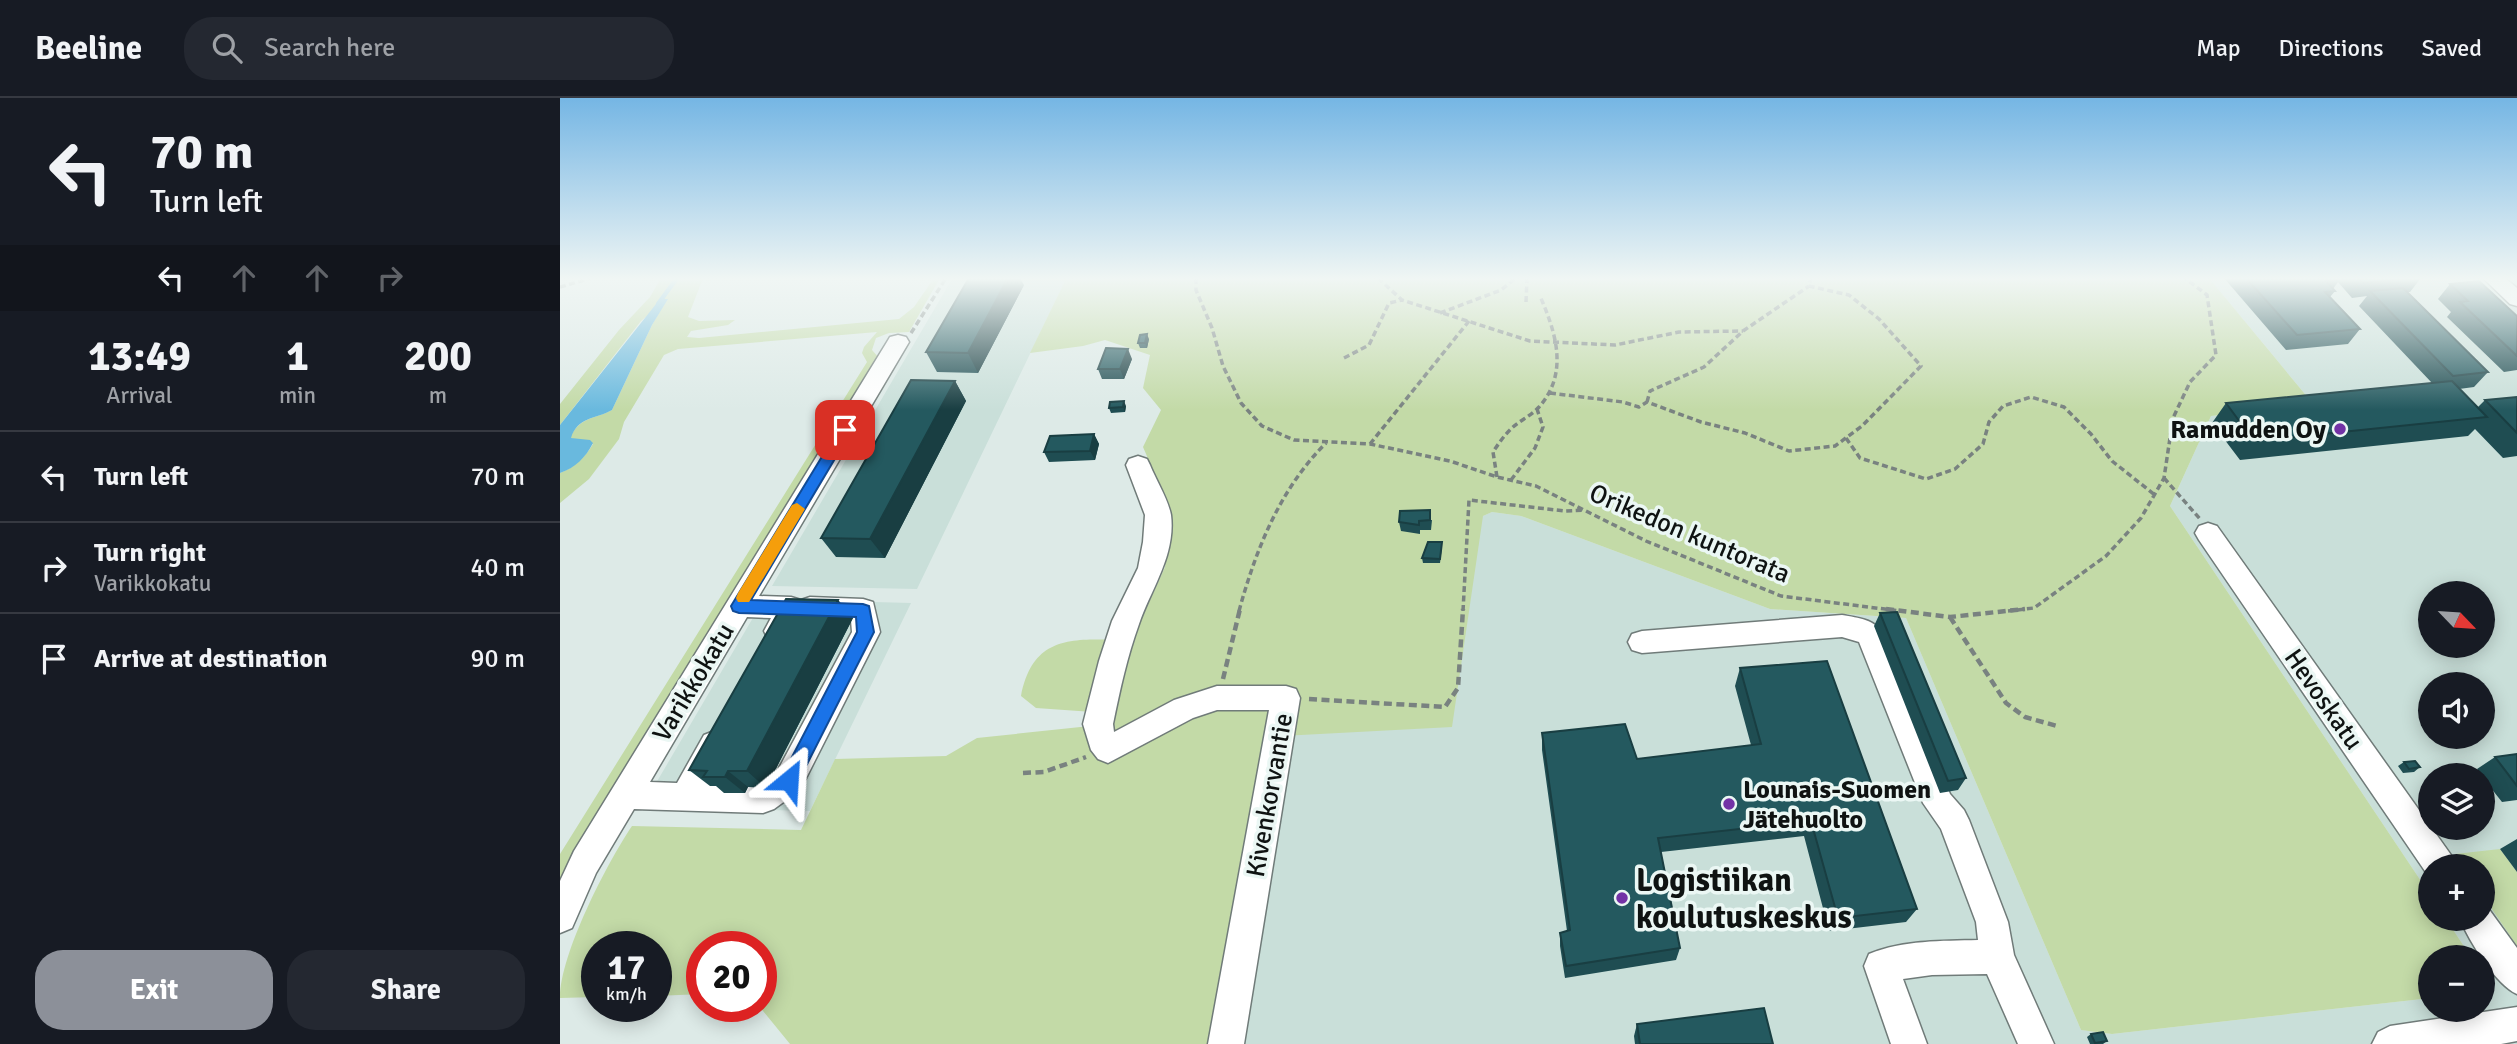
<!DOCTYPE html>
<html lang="en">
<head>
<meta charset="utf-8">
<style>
  :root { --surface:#171b24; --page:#242831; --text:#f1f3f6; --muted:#9ea1a6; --line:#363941; --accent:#8c9099 }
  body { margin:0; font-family:Signika,sans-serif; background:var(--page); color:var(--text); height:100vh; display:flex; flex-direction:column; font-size:26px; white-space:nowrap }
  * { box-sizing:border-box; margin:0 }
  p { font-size:23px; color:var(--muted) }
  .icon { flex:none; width:38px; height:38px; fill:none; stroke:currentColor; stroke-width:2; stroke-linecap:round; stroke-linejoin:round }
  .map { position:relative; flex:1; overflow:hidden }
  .panel { display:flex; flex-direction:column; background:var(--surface); width:560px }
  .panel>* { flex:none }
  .banner { background:#171b24; color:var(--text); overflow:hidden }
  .needle { width:46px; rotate:115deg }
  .fabs { position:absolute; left:1858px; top:483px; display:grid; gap:14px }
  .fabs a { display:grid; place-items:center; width:77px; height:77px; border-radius:50%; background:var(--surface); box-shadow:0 4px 18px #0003; font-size:35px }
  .speed { position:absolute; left:21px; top:833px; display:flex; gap:14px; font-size:35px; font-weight:700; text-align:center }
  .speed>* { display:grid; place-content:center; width:91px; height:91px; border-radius:50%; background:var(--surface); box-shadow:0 4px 18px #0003; line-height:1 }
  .speed small { font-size:18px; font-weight:400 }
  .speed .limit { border:10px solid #d22; background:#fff; color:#111 }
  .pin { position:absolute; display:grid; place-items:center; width:60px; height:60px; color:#fff; margin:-30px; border-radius:14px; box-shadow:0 4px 10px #0006 }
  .me { position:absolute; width:77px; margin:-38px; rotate:27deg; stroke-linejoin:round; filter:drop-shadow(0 0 5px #0008) }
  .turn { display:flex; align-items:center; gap:24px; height:147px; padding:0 35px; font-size:32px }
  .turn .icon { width:91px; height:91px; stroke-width:2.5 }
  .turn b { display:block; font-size:49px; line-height:60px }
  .lanes { display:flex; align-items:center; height:66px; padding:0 35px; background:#0003; justify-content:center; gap:35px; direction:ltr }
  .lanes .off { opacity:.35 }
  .eta { display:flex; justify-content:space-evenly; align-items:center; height:119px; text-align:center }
  .eta b { font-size:42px; font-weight:800; line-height:49px }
  .primary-button { display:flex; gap:14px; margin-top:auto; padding:14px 35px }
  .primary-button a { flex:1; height:80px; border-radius:28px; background:var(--accent); color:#fff; font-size:28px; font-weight:800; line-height:80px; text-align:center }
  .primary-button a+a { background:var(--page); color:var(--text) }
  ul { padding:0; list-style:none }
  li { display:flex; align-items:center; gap:21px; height:91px; padding:0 35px; border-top:2px solid var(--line) }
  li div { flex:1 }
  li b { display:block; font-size:26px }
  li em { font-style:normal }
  header { display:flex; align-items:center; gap:42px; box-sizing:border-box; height:98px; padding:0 35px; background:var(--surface); border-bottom:2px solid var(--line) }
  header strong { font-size:33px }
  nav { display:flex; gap:38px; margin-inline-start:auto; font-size:24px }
  .search { width:490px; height:63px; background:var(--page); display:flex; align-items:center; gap:18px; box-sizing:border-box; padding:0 24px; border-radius:28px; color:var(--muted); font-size:26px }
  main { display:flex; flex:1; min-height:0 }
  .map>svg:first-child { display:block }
</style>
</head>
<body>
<header>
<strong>Beeline</strong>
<div class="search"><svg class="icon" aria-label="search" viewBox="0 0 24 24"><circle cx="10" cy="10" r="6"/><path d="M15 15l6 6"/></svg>Search here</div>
<nav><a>Map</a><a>Directions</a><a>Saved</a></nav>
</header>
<main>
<section class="panel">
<div class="banner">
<div class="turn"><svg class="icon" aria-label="left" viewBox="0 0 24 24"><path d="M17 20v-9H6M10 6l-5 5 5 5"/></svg><div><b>70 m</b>Turn left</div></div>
<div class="lanes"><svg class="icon" aria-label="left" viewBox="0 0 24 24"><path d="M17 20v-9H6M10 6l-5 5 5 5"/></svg><svg class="icon off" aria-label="ahead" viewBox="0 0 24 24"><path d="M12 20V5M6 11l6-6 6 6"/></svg><svg class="icon off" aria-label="ahead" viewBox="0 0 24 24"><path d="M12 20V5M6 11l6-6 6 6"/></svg><svg class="icon off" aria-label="right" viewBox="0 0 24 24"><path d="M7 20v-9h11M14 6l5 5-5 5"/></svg></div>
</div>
<div class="eta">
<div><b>13:49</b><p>Arrival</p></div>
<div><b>1</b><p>min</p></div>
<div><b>200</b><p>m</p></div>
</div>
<ul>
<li><svg class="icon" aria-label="left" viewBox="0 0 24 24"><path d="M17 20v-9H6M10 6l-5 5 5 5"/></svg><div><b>Turn left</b></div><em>70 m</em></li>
<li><svg class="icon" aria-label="right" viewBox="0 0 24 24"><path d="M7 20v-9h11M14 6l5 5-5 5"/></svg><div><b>Turn right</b><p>Varikkokatu</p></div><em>40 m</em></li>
<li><svg class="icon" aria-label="arrive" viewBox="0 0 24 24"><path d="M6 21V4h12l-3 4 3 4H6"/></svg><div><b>Arrive at destination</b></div><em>90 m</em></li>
</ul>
<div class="primary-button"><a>Exit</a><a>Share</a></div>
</section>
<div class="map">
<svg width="1957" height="946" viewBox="0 0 1957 946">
  <rect width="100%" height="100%" fill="#ddeae7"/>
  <path fill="#c9dfd9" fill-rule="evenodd" d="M1649 180H1957V946H669L722 638 923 418 932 414 961 418 1210 511 1346 520 1521 932 1552 936 1871 900V912H1923V859H1911L1886 821H1923V768H1871V798L1610 408 1651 318 1754 307ZM1871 495H1923V548H1871ZM1871 586H1923V639H1871ZM1871 677H1923V730H1871Z
    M392 181 505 183 357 491 212 488Z
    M204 501 351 505 250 713 82 709Z"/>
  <path fill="#c3daa7" d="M101 180H143L128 219 139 223 175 222 168 227 131 233 127 239 139 240 339 221 354 209 374 180H380L349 234 329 235 316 240 312 252 319 260 0 791V756L307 264 302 255 304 249 317 234 118 251 104 257 64 324 59 341 29 381 0 405V375C14 370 26 358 33 346L10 340C19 319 35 321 52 312L92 227 107 201 81 223 0 327V306L59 232 90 199Z
    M393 180H1649L1754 307 1651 318 1610 408 1871 798V821H1886L1911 859H1871V900L1552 936 1521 932 1346 520 1210 511 961 418 932 414 923 418 892 629 722 638 669 946H230L199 908H201V849H142V896L96 898V849H37V899L0 900C0 856 47 765 72 728L241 732 275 661 386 658 417 640 530 628 533 614 476 610 461 598C474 532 519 542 572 542L605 469 609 409 583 349 601 312 583 290 590 257 545 242 523 248 470 255 505 183Z
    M1940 751 1957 774V848L1923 798V768H1903L1895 756Z"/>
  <path fill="#69b9de" d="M100 201H108L92 227 52 312C36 321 17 319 11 340L30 342 33 345C26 359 15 370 0 375V327Z"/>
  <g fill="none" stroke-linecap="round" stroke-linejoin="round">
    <path stroke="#69b9de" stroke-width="4.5" d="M98 206 117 180"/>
    <defs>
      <path id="minor" d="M1923 180H1945L1957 190V208L1950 206Z
        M338 237 346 239 349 244 199 498 231 499 241 502 250 499 303 501 313 504 320 534 240 692 214 711 203 715 74 711 36 775 12 830 0 835V783L14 753 327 244 330 239ZM241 518 250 521 291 522 292 534 218 672 198 687 148 686 169 646 164 637 154 633 144 637 117 685 90 684 187 519 211 520 204 533 208 541 218 544 228 541Z
        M578 358 587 361 590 367C596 382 608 401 611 417 616 457 591 491 579 526 567 559 560 592 553 626L554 634 614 602 657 588H726L736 591 740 600 684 946H648L709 612H657L633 620 548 665 538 661 531 652 523 626 539 563 552 523 578 470 583 444 585 417 566 367 569 361Z
        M1648 425 1657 428 1891 757 1896 768H1871V780L1869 779 1639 442 1635 435 1639 428Z
        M1282 517C1299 520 1315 521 1324 537L1390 696 1404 712 1409 722 1448 824 1454 857 1494 946H1458L1427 876 1372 877 1343 881 1367 946H1331L1304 868 1309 856C1343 842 1382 843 1418 842L1416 824 1381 731 1363 705 1299 544 1282 539 1082 555 1072 552 1068 544 1072 536 1082 533Z
        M1923 808 1928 810 1957 850V896C1936 887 1909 843 1900 821H1923Z
        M1957 909V943L1941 946H1812L1818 934 1830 928Z"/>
    </defs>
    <use href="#minor" stroke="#707b79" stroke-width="3"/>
    <path stroke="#798280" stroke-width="3.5" stroke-dasharray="6 3.5" stroke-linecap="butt" d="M636 180V192L652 230 663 268 681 305 702 328 734 342 810 346 890 363 937 379 976 388 1086 443 1221 498 1340 513
      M818 180 842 202 970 243 1055 247 1119 234 1183 233
      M0 189 31 180
      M966 204 967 180
      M880 215 941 192 956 180
      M351 235 386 180
      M784 260 809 247 829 205 842 202
      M990 295 1063 304 1079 309 1087 304 1141 324 1185 335 1229 353 1275 348 1302 328 1361 268 1319 221 1289 197 1249 188 1251 180
      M1087 304 1090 293 1144 269 1183 233 1249 188
      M1286 340 1300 360 1366 381 1395 371 1423 346 1429 324 1443 308 1471 299 1504 309 1531 336 1552 363 1595 397
      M810 346 909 223
      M937 379 933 354C939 345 945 336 953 329 961 322 972 317 979 309 1009 275 996 235 980 198
      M1604 380 1640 421
      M951 382 975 350 983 329 977 311
      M679 513C696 451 720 391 766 345
      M903 513 909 402 1005 413 1025 412
      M1448 513 1474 510 1546 458 1581 420 1604 380 1613 320 1630 284 1656 257 1647 197 1625 180"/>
    <path stroke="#798280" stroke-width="4.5" stroke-dasharray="8 4.5" stroke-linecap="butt" d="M1326 511 1390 519 1465 511
      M1390 519 1446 605 1465 619 1497 628
      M663 581 680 511
      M749 601 885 609 898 590 903 511
      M463 675 484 674 526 659"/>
    <use href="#minor" fill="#fff" fill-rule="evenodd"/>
  </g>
  <path fill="#1f4d52" d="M1664 180H1861L1850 194H1847L1928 274 1914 289 1899 291 1918 309 1925 302 1957 299V358L1943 360 1915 331 1908 338 1680 362 1652 325 1666 305 1872 285 1799 208 1807 198 1792 200 1778 184 1773 191 1775 193 1770 199 1800 231 1788 246 1726 252Z
    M1890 186 1957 218V272L1944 274 1887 219 1891 214 1878 201Z
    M464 187 418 275 377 274 366 254Z
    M589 241 587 250H580L578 245Z
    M572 261 564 281H542L538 271Z
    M395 283 406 303 325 460 276 459 261 440Z
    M566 308 565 314 551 315 549 310Z
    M534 336 539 346 535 362 489 364 484 354Z
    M872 422 871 432H860V436L841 433 839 424Z
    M882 444V449L880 465H863L862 460Z
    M278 502 293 520 206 690 188 689 185 695H164L156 688H150L129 672Z
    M1320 515 1406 680 1398 692 1380 695 1314 528Z
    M1180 570 1357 811 1346 824 1269 833 1244 738 1101 754 1120 850 1116 862 1005 880 1000 848V835L1007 833 982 652V635L1077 661 1191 647 1175 588Z
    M1957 656V702L1942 704 1923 680V677H1922L1917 671 1935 659Z
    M1844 664 1860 669 1854 674 1843 675 1838 668Z
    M1957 741V774L1940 751Z
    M1077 926 1213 946H1075L1074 938Z
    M1531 936 1547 943 1543 946H1530L1527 939Z"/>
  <path fill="#193e42" d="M448 180H460L464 187 418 275 408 255Z
    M587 236 589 241 587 250 585 245Z
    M568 251 572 261 564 281 560 271Z
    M395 283 406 303 325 460 310 441Z
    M564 303 566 308 565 314 563 309Z
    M534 336 539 346 535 362 530 353Z
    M278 502 293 520 206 690 187 673Z
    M168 673 188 689 185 695 165 679Z"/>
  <path fill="#24595f" stroke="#193e42" stroke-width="2" d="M409 180H448L408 255 366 254Z
    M1686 180H1777L1779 182 1766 183 1775 193 1765 194 1800 231 1737 237Z
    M1798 180H1852L1803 185Z
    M1919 183 1957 218V258L1900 204 1908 203 1890 186Z
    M1843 190 1928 274 1893 278 1810 193Z
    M587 236 585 245H578L580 237Z
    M546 250 568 251 560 271H538Z
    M351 282 395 283 310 441 261 440Z
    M1892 283 1927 319 1694 343 1666 305Z
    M1957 299V335L1925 302Z
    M564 303 563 309 549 310 550 304Z
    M534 336 530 353 484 354 490 338Z
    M870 412V422L859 423V427L839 424 840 413Z
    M868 444H882L880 461 862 460Z
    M226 501 278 502 187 673H168L165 679H143L147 673 129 672Z
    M1337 514 1406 680 1388 683 1320 515Z
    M1267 563 1357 811 1278 820 1251 723 1098 740 1120 850 1006 868 1000 835 1010 832 982 635 1065 626 1077 661 1201 646 1180 570Z
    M1957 656V688L1935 659Z
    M1855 663 1860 669 1849 671 1844 664Z
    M1204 910 1213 946H1080L1077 926Z
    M1543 934 1547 943 1535 945 1531 936Z"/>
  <linearGradient id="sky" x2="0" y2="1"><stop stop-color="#75b6e4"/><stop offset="0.58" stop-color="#f0f6f4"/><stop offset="1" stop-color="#f0f6f4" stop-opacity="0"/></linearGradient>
  <rect width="1957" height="312" fill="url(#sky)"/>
  <path fill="#1a73e8" stroke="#114b97" stroke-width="2" d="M285 327 292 332 191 502 303 506 309 508 314 534 236 688 229 691 223 688 220 682 297 534 296 519 179 515 173 513 171 508 280 329Z"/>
  <path fill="#f59e0b" d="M237 405 245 411 189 504H178L176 500 178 495 232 407Z"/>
  <g fill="#7332a6" stroke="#ebf7f4" stroke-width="2.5">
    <circle cx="1780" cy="331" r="7"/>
    <circle cx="1169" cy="706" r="7"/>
    <circle cx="1062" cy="800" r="7"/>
  </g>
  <g text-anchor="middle" stroke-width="7" stroke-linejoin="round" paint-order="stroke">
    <g font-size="26" font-weight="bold" fill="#0f1312" stroke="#ebf7f4" text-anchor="end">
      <text x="1766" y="340">Ramudden Oy</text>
      <text x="1183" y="700" text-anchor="start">Lounais-Suomen<tspan x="1183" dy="30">Jätehuolto</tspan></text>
    </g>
    <g font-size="26" fill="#0f1312" stroke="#ebf7f4">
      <text transform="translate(1130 435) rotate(23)" y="9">Orikedon kuntorata</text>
      <text transform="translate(133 584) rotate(-59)" y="9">Varikkokatu</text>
      <text transform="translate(1764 601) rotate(55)" y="9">Hevoskatu</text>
      <text transform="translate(709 697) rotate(-80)" y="9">Kivenkorvantie</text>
    </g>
    <g font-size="32" font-weight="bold" fill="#0f1312" stroke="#ebf7f4" text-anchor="start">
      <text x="1076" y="793">Logistiikan<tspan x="1076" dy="37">koulutuskeskus</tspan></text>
    </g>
  </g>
</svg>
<div class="fabs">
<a><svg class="needle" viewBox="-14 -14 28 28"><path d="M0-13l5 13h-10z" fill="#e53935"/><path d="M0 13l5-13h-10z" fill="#9ea1a6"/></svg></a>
<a><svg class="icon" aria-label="sound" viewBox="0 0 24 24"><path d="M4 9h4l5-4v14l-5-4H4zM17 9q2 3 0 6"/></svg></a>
<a><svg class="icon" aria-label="layers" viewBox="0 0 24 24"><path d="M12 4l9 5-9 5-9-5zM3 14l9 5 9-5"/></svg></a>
<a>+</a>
<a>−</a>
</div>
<div class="speed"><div>17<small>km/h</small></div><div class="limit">20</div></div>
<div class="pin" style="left:285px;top:332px;background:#d93025"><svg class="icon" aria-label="arrive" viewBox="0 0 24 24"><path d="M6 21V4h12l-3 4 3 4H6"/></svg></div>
<svg class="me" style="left:229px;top:682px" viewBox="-20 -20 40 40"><path d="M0-17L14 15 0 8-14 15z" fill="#1a73e8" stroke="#fff" stroke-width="4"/></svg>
</div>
</main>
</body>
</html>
